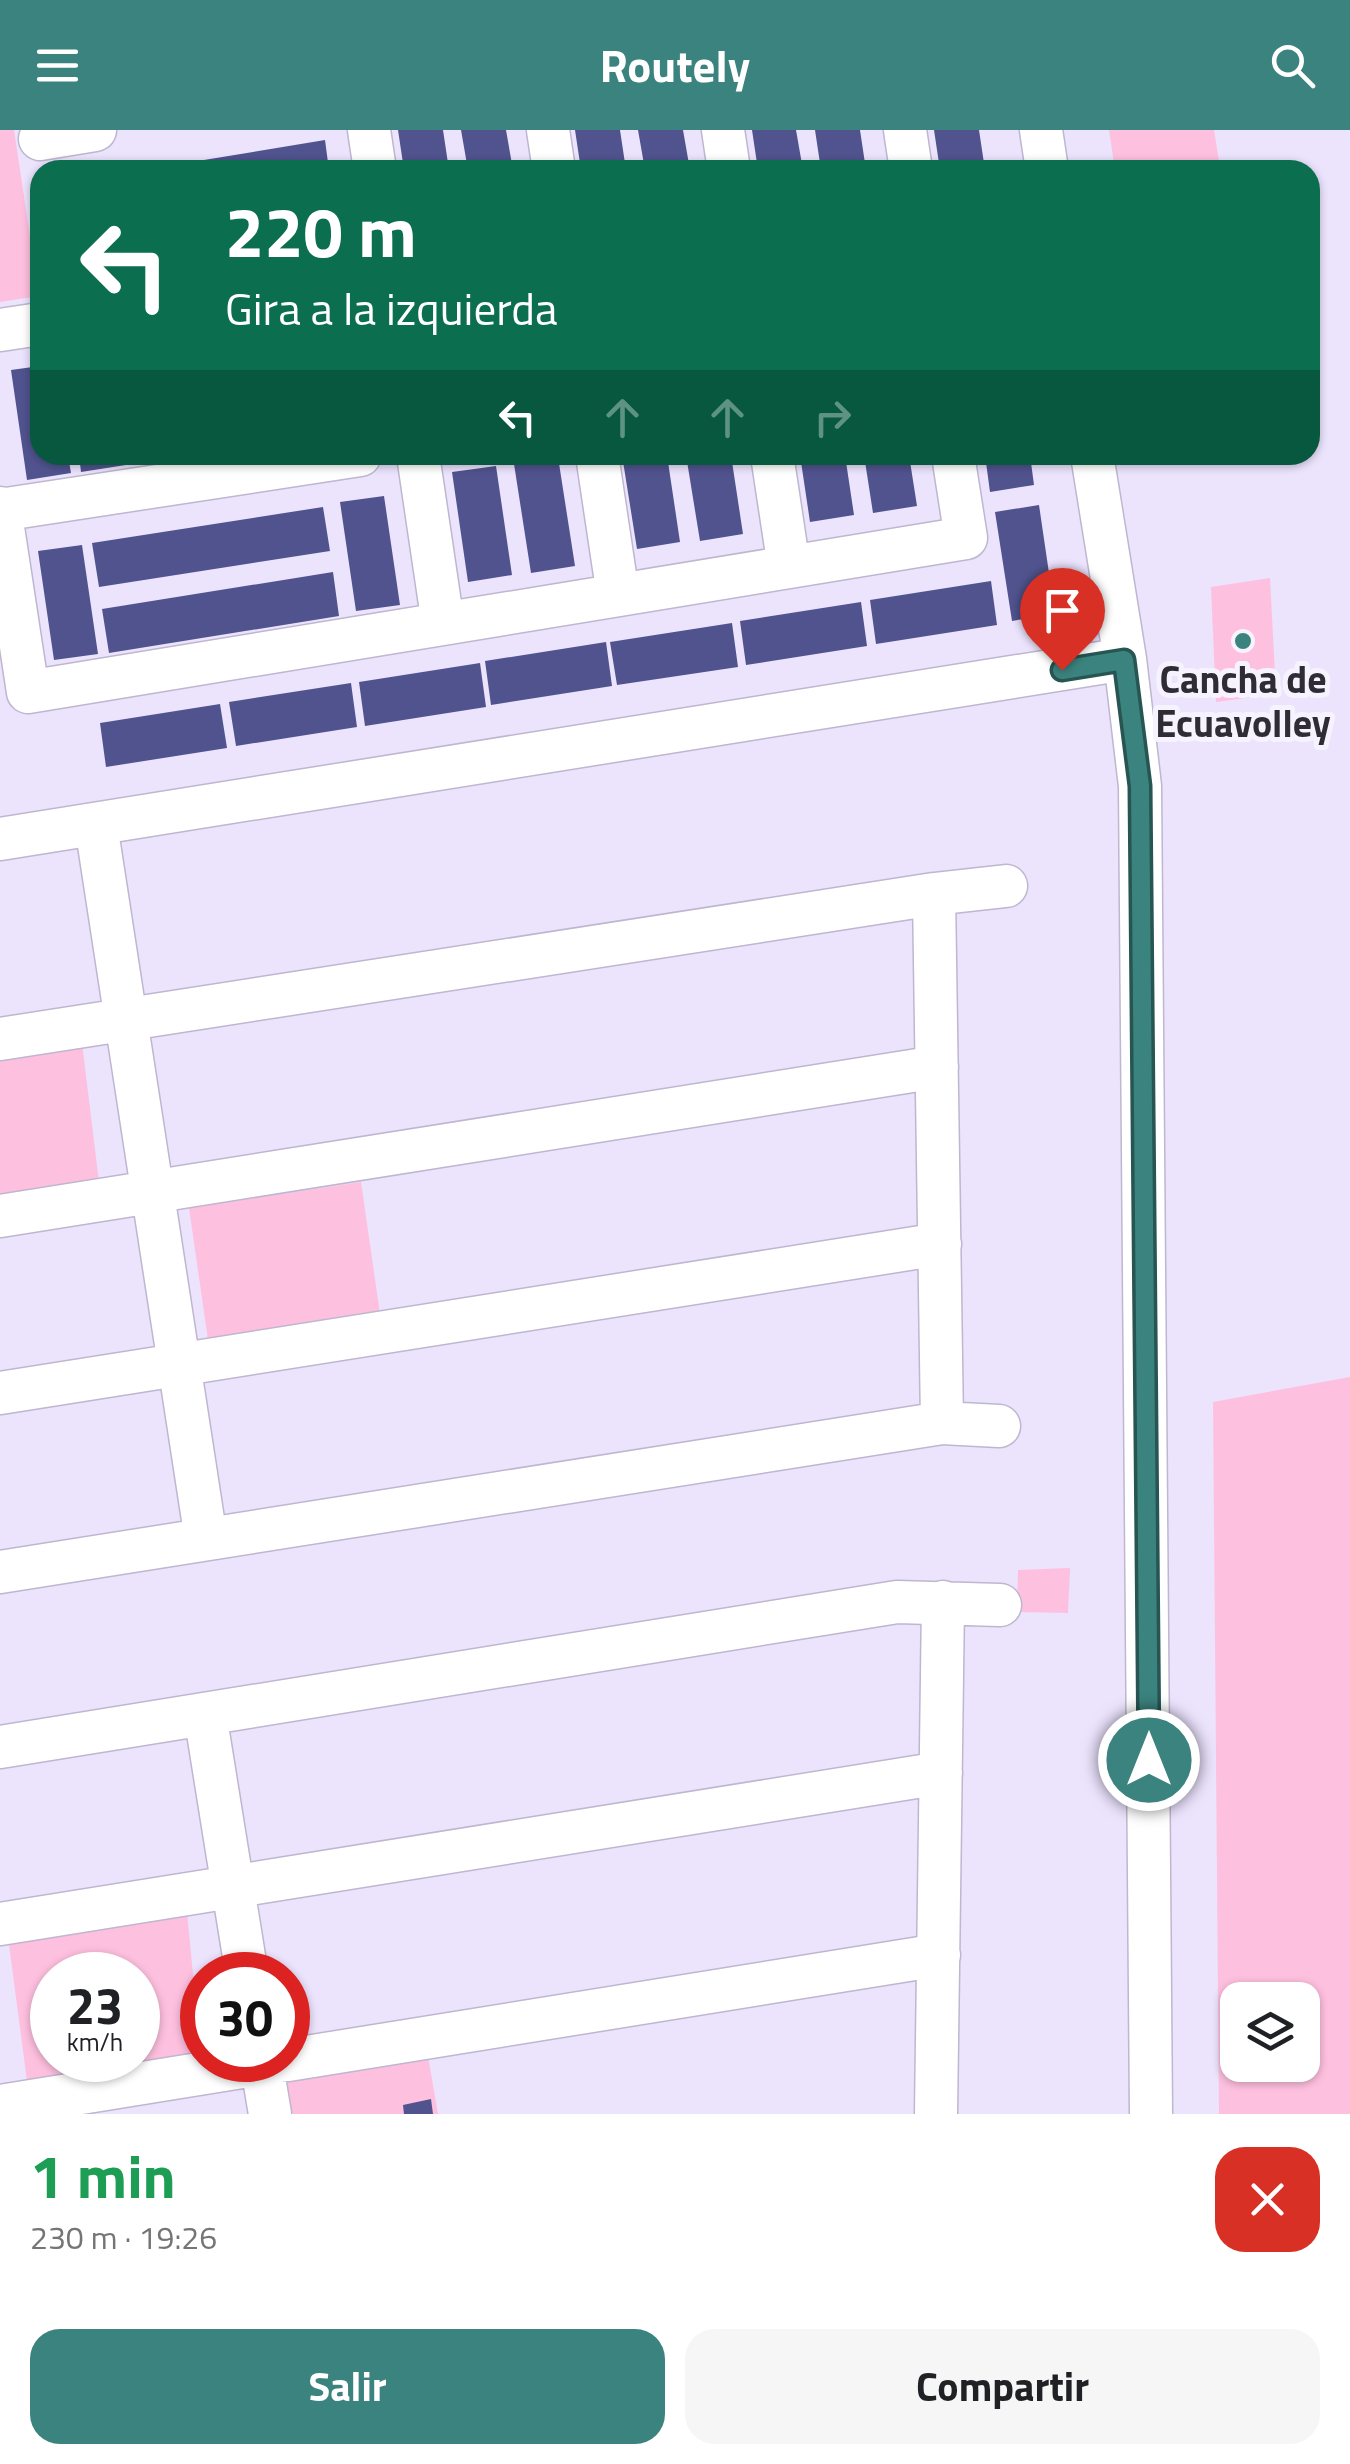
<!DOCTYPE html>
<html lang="es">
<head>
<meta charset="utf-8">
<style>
  :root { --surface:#fff; --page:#f6f6f6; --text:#202124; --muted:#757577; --accent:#3b837e }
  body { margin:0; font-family:"Titillium Web",sans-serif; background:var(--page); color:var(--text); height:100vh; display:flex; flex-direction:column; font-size:38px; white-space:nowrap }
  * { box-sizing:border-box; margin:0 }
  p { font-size:32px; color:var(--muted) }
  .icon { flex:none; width:55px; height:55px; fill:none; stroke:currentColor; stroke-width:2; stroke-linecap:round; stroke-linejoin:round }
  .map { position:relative; height:1984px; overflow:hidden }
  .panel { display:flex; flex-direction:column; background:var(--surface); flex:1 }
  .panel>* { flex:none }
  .guide { position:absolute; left:30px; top:30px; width:1290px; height:305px; border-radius:30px; box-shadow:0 2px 8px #0004; background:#0b6e4f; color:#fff; overflow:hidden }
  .tools { position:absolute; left:1220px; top:1852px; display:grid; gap:20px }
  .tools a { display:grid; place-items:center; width:100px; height:100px; border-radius:20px; background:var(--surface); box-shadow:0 2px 8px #0004; font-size:50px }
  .speed { position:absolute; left:30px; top:1822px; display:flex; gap:20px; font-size:50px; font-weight:700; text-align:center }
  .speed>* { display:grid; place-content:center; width:130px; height:130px; border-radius:50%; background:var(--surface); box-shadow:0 2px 8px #0004; line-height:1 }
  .speed small { font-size:25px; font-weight:400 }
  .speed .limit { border:15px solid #d22; background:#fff; color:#111 }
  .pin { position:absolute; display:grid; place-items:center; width:85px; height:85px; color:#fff; margin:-102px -42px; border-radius:50% 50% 50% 0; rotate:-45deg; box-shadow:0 0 10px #0007 }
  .pin .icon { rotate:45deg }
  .me { position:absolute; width:110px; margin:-55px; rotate:0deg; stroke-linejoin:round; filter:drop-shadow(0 0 8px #0008) }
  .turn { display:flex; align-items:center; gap:35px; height:210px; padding:0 30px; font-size:45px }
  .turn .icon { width:130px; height:130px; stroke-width:2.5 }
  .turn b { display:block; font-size:70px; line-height:85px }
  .lanes { display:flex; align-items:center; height:95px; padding:0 30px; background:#0003; justify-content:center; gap:50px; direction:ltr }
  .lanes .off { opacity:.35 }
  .round { display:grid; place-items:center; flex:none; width:105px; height:105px; border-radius:30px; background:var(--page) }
  .overview { display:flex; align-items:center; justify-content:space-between; height:170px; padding:0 30px }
  h1 { font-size:60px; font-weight:700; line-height:75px; color:#1e9e55 }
  .action { display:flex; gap:20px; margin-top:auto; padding:20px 30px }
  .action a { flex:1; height:115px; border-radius:30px; background:var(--accent); color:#fff; font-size:40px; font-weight:700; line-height:115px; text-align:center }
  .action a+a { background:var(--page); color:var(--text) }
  header { display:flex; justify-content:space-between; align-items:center; height:130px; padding:0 30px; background:var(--accent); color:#fff; font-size:45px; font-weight:700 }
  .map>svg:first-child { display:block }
</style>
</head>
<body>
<header><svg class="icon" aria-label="menu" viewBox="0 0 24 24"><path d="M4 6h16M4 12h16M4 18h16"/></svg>Routely<svg class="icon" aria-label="search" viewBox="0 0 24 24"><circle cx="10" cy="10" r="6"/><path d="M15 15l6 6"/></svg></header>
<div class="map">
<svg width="1350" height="1984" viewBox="0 0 1350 1984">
  <rect width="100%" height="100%" fill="#ece3fd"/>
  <path fill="#fec0df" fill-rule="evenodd" d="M0 0H14L39 166 0 172Z
    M1109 0H1214L1219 31 1161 40H1115Z
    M1270 448 1276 564 1216 572 1211 457Z
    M82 913 99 1052 0 1069V927Z
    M361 1052 380 1184 208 1210 189 1078Z
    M1350 1247V1984H1219L1213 1272ZM1238 1870H1302V1935H1238Z
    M1070 1438 1068 1483 1017 1482 1018 1440Z
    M187 1782 201 1927 27 1951 8 1807ZM52 1845H138V1930H52Z
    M428 1926 438 1984H284L280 1953Z"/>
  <path fill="#50538e" d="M398 0H443L449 40H404Z
    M461 0H506L513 40H468Z
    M575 0H620L626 40H581Z
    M638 0H683L690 40H645Z
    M752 0H796L803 40H758Z
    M815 0H860L866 40H821Z
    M934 0H979L985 40H940Z
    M325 10 329 40H205L204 30Z
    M195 31 197 40H153L152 38Z
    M40 236V325H68L71 343 27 350 11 240Z
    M79 325H177V327L81 342Z
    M622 325H667L680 412 637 419Z
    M686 325H731L743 404 700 411Z
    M800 325H845L854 385 810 392Z
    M864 325H909L917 376 873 383Z
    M985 325H1030L1034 355 990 362Z
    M558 327 575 436 531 443 514 334Z
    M496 336 512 445 468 452 452 342Z
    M384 366 400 475 356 481 340 372Z
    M1039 375 1055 484 1012 491 995 382Z
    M323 377 330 421 99 457 92 413Z
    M82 415 98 524 54 530 38 421Z
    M333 442 339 486 109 523 102 479Z
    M991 451 997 495 876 514 870 470Z
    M861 472 867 516 746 535 740 491Z
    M732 493 738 537 617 555 610 512Z
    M606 512 612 556 491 575 485 531Z
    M480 533 486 577 365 596 359 552Z
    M351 553 357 597 236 616 229 572Z
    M220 574 227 618 106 637 100 593Z
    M431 1969 433 1984H404L403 1975Z"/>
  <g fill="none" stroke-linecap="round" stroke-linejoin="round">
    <defs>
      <path id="minor" d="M369 0 375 40
        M548 0 554 40
        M723 0 729 40
        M905 0 911 40
        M1041 0 1047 40
        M40 9 95 0
        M0 200 40 194
        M418 325 443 494
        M597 325 618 465
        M772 325 789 437
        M1092 325 1125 529 1140 656 1151 1984
        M0 378 28 562 966 408 953 325
        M0 380 360 325
        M96 695 206 1409
        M0 709 1125 529
        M934 764 1006 756
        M0 909 934 764 942 1293 0 1442
        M0 1086 937 937
        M0 1263 940 1114
        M942 1293 999 1296
        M205 1584 247 1845
        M0 1617 897 1472 1000 1475
        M0 1794 941 1643
        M261 1930 270 1984
        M288 1930 939 1825
        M0 1976 286 1930
        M936 1984 943 1472"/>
    </defs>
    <use href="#minor" stroke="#bfb6cf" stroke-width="45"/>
    <use href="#minor" stroke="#fff" stroke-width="42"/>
  </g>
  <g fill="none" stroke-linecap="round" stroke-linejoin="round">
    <defs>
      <path id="route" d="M1062 540 1124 530 1140 656 1149 1630"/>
    </defs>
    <use href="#route" stroke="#265552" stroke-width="25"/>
    <use href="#route" stroke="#3b837e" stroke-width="18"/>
  </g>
  <circle fill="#3b837e" stroke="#f7f3fe" stroke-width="4" cx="1243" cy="511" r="10"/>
  <g text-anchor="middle" stroke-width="10" stroke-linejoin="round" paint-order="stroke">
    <g font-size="38" font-weight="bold" fill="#2f2c36" stroke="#f7f3fe">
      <text x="1243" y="563">Cancha de<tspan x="1243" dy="44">Ecuavolley</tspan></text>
    </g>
  </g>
</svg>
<div class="tools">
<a><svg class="icon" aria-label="layers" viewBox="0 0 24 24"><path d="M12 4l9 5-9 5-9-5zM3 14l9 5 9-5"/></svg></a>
</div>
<div class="speed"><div>23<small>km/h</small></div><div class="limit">30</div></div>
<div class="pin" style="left:1062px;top:540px;background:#d93025"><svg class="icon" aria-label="arrive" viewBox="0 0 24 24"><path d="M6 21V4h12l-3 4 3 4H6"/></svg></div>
<svg class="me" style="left:1149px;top:1630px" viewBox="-20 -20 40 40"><circle r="17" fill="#3b837e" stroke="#fff" stroke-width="3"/><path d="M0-11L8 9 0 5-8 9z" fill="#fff"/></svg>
<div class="guide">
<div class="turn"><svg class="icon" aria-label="left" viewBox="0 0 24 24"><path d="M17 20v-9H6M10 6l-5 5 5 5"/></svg><div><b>220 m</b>Gira a la izquierda</div></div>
<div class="lanes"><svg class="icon" aria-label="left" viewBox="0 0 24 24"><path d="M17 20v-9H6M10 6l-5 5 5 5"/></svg><svg class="icon off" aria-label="ahead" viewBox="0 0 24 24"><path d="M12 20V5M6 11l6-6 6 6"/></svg><svg class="icon off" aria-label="ahead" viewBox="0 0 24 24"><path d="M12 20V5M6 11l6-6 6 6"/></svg><svg class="icon off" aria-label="right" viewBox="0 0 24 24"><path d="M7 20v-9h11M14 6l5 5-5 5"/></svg></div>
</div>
</div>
<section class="panel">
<div class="overview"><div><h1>1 min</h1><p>230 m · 19:26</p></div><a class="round" style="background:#d93025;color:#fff"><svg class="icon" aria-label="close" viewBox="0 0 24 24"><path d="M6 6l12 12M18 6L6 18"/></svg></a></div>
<div class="action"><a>Salir</a><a>Compartir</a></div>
</section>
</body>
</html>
